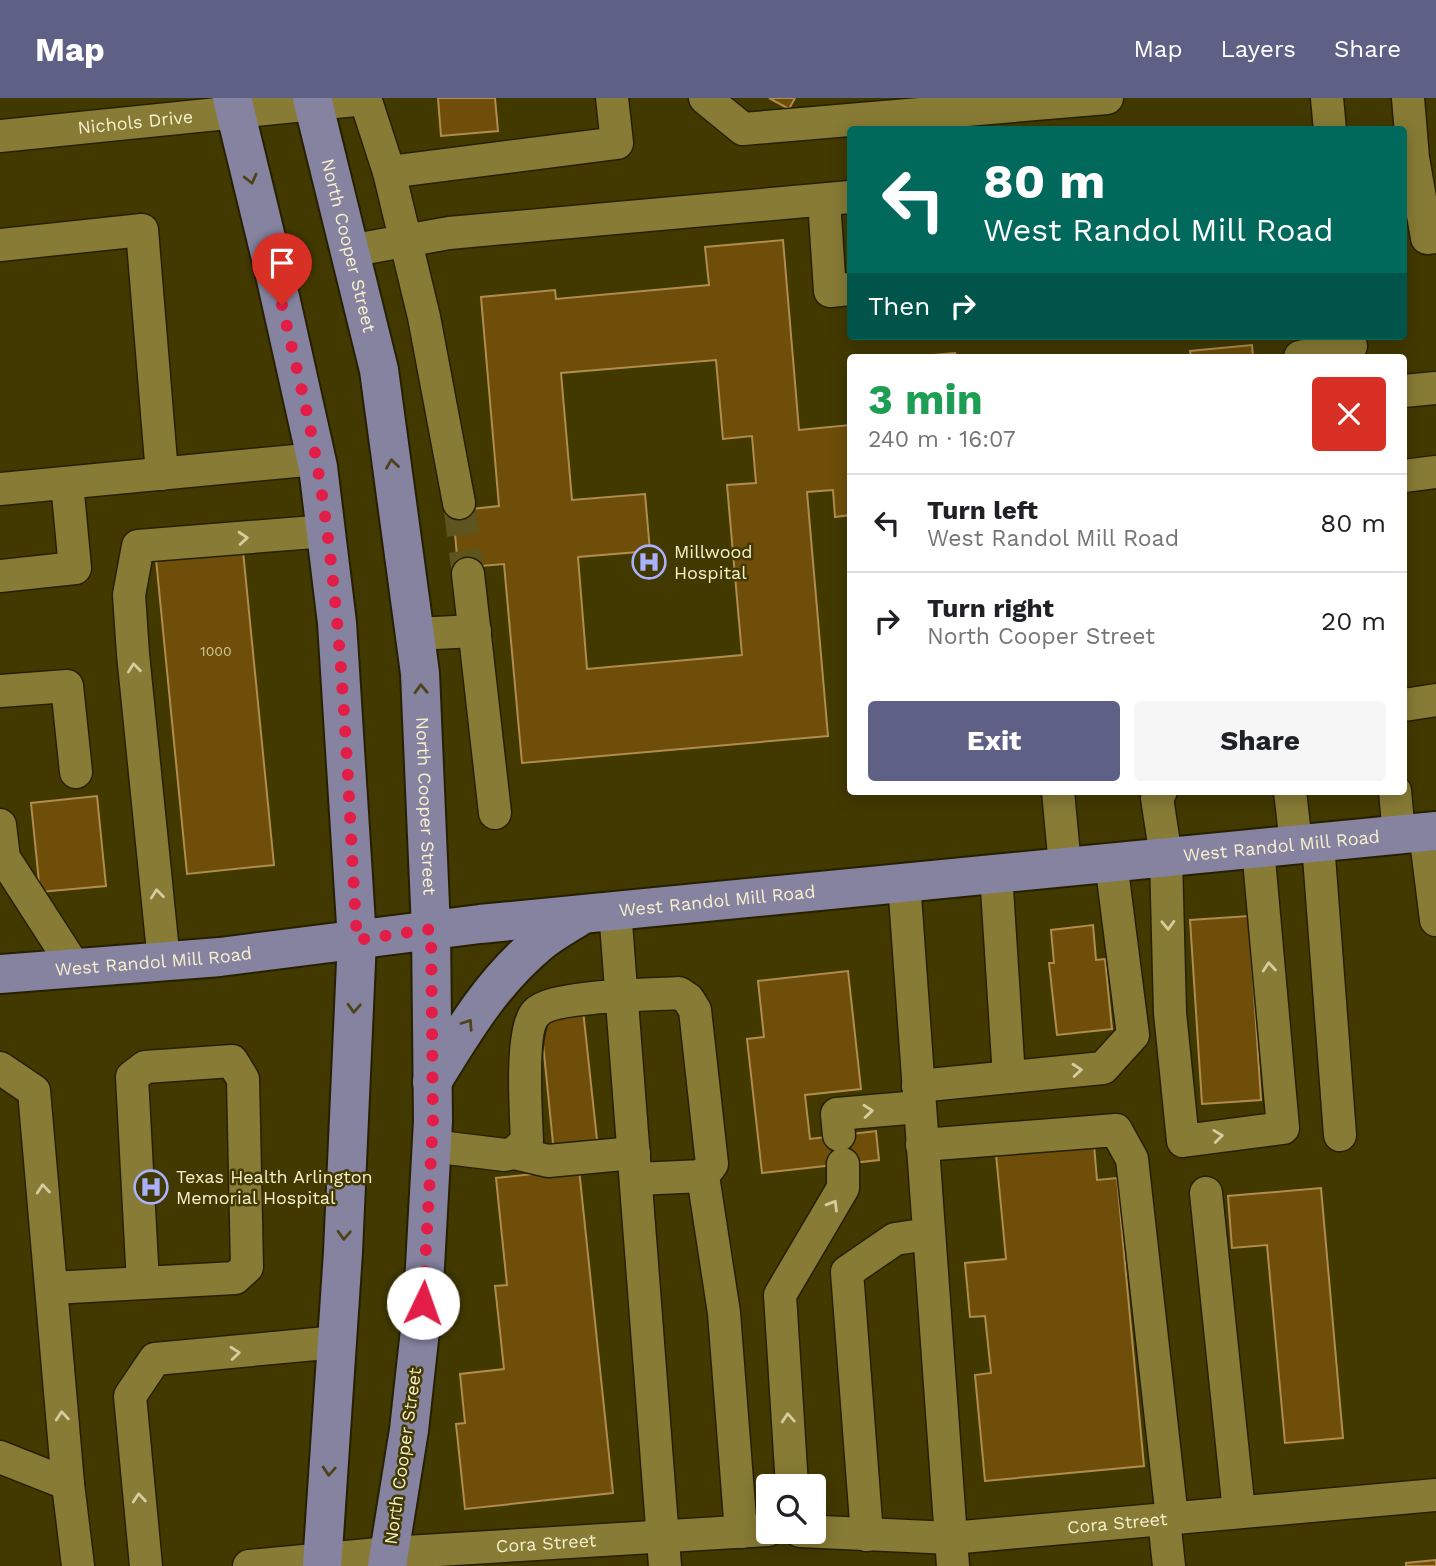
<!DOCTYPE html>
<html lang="en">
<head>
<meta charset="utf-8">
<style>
  :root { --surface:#fff; --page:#f6f6f6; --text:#202124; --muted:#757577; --line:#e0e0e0; --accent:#5e6185 }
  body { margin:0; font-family:"Work Sans",sans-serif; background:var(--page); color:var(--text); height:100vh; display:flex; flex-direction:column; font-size:26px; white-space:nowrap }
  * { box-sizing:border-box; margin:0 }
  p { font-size:23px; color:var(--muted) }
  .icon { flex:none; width:38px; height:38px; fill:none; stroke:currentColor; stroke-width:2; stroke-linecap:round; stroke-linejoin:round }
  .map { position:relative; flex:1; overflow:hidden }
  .panel { position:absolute; left:847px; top:256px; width:560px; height:441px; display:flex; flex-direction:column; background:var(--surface); border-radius:7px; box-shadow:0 4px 18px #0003 }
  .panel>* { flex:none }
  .guide { position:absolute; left:847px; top:28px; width:560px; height:214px; border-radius:7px; box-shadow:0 4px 18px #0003; background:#00695c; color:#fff; overflow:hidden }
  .controls { position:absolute; left:756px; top:1376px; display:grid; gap:14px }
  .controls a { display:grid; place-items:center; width:70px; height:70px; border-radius:7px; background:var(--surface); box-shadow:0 4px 18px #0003; font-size:35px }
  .pin { position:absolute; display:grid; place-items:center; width:60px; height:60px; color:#fff; margin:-72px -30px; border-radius:50% 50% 50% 0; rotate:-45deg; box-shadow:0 0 7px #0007 }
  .pin .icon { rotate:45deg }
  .me { position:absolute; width:77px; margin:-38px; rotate:3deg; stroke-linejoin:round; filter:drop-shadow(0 0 5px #0008) }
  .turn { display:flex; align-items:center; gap:24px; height:147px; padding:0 21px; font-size:32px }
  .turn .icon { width:91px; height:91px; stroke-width:2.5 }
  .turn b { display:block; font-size:49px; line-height:60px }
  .then { display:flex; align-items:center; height:66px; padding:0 21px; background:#0003; gap:14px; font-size:26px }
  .round { display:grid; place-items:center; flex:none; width:74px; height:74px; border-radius:7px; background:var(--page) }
  .head { display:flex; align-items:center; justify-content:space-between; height:119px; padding:0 21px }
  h1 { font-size:42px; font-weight:700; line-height:52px; color:#1e9e55 }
  .button { display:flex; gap:14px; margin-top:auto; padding:14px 21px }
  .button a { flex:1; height:80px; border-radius:7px; background:var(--accent); color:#fff; font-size:28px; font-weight:700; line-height:80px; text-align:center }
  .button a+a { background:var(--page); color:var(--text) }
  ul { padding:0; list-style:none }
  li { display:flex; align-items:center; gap:21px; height:98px; padding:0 21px; border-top:2px solid var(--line) }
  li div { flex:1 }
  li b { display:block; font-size:26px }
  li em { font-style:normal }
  header { display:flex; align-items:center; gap:42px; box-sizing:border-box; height:98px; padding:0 35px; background:var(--accent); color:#fff }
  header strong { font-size:33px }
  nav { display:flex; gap:38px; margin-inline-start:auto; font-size:24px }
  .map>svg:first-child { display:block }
</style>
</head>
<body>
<header>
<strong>Map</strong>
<nav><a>Map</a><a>Layers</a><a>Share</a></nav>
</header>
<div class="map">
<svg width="1436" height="1468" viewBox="0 0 1436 1468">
  <rect width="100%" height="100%" fill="#423900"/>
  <path fill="#6e4e08" stroke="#b08c4d" stroke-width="2" fill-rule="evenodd" d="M438 0H495L498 33 441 38Z
    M769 0H795L789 11Z
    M783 142 799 332 850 327V417L835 419 833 392 807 394 828 638 522 665 504 466 458 470 453 413 499 408 481 199 555 192 556 201 709 187 705 149ZM716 262 723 341 752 338 756 385 727 387 742 557 587 571 578 459 650 453 645 396 572 402 561 275Z
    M1252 247 1253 259H1191L1190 253Z
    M955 255 956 259H909Z
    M243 453 274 767 187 776 156 461Z
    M97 698 106 788 40 794 31 705Z
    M1249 818 1261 1002 1202 1006 1190 822Z
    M1093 827 1096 862 1105 861 1112 931 1057 937 1049 865H1054L1051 832Z
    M848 873 861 991 805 997 810 1041 876 1033 879 1062 762 1075 747 941 764 939 758 883Z
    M583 912 598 1051 554 1055 540 916Z
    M1094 1047 1097 1082 1117 1080 1144 1368 985 1383 975 1277 991 1275 985 1218 970 1219 965 1165 1006 1161 996 1056Z
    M579 1071 613 1395 465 1411 456 1326 465 1325 460 1276 504 1271 495 1188 507 1187 496 1080Z
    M1321 1090 1343 1340 1285 1345 1267 1147 1232 1150 1228 1098Z
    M1436 1462V1468H1406V1465Z"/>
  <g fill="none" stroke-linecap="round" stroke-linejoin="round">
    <path stroke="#5d541f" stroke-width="32" stroke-dasharray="32 16" stroke-linecap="butt" d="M459 405 468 476"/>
    <defs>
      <g id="minor">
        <path d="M365 0 389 74 424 219 459 405"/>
        <path d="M705 0 743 31 1107 0"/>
        <path d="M1327 0 1330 32"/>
        <path d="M1408 0 1413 60 1427 140 1436 139"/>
        <path id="s1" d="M0 38 365 1"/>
        <path d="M389 74 617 45 612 0"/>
        <path d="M824 102 830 193 850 191"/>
        <path d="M0 147 142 132 162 376"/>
        <path d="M349 153 449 135 850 99"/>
        <path d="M1300 259 1351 248"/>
        <path d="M1404 293 1436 290"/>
        <path d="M1404 378 1436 374"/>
        <path d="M0 391 316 361"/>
        <path d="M468 476 495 715"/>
        <path d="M0 478 75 470 67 385"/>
        <path d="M415 536 475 533"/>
        <path d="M0 593 67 588 76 674"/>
        <path d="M1404 607 1436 602"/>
        <path d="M1058 693 1065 768"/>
        <path d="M1161 693 1157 700 1166 759 1170 915 1183 1043 1283 1030 1258 750"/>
        <path d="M1290 693 1296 746"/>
        <path d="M1395 693 1399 737"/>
        <path d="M0 727 4 760 75 870"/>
        <path d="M1425 734 1436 822"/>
        <path d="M1318 745 1340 1037"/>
        <path d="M996 775 1009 979"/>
        <path d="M904 784 953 1468"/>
        <path d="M615 812 665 1468"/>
        <path d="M164 864 133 556 129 497 138 448 327 433"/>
        <path d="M0 970 34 993 68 1386 78 1468"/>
        <path d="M918 988 1103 970 1133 937 1111 764"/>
        <path d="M839 1037 837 1016 919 1009"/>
        <path d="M922 1047 1116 1032 1132 1061 1172 1420"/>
        <path d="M431 1048 505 1057 514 1055 527 1043C526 1018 520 931 536 915 552 897 652 897 679 895L688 901 695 912 712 1066 703 1078 724 1215 741 1434"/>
        <path d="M514 1055 548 1063 634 1055"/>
        <path d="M636 1081 703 1078"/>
        <path d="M1206 1095 1239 1414"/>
        <path d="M52 1190 235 1180 247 1169 243 981 232 963 145 969 132 979 143 1185"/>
        <path d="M0 1359 68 1386"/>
        <path d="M792 1388 780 1197 843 1090V1066"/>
        <path d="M1164 1421 1169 1468"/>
        <path id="s2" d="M800 1433 951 1440 1436 1397"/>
        <path d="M867 1437 847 1174 895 1141 929 1136"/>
        <path d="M146 1468 130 1298 155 1261 337 1244"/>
        <path id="s3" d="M249 1468 389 1455 768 1432"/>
      </g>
      <g id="major">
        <path d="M232 0 276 181 318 369 337 525 357 842 343 1154 322 1468"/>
        <path id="s4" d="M312 0 379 272 420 575 431 831 433 1023 423 1205 409 1332 387 1468"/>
        <path id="s5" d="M0 876 220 859 480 826 1436 733"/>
        <path d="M432 984C463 933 493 883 539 845 551 835 566 827 580 818"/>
      </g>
    </defs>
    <use href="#minor" stroke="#262000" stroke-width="35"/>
    <use href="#major" stroke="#262000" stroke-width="42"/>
    <use href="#minor" stroke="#877b35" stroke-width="32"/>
    <use href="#major" stroke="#8683a1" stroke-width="38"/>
  </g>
  <defs><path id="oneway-chevron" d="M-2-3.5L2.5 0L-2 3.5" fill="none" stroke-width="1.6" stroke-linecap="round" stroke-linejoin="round" transform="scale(1.75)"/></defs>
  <g stroke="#4c4418">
    <use href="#oneway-chevron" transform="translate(251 81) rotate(76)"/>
    <use href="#oneway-chevron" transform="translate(392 366) rotate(-98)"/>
    <use href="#oneway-chevron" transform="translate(421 591) rotate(-92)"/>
    <use href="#oneway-chevron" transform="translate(354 910) rotate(93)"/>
    <use href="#oneway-chevron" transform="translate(468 926) rotate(-56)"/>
    <use href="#oneway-chevron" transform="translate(344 1137) rotate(93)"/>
    <use href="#oneway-chevron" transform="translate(329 1373) rotate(94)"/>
  </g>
  <g stroke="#d5cd9f">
    <use href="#oneway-chevron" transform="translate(243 440) rotate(-5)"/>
    <use href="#oneway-chevron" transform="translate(134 570) rotate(-96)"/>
    <use href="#oneway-chevron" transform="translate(157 796) rotate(-96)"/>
    <use href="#oneway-chevron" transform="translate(1168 827) rotate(88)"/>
    <use href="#oneway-chevron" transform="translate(1269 869) rotate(-95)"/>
    <use href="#oneway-chevron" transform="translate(1077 972) rotate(-5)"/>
    <use href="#oneway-chevron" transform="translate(868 1013) rotate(-5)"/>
    <use href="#oneway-chevron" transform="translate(1218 1038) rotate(-7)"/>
    <use href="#oneway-chevron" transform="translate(43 1091) rotate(-95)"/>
    <use href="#oneway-chevron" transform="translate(833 1107) rotate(-59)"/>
    <use href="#oneway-chevron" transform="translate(235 1255) rotate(-5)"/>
    <use href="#oneway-chevron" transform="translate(62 1318) rotate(-95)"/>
    <use href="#oneway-chevron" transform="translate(788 1320) rotate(-94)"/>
    <use href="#oneway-chevron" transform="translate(139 1400) rotate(-95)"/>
  </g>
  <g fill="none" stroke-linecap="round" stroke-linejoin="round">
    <path stroke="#e11d48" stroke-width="12" stroke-dasharray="0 21.6" d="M282 207C294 261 309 317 318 372 344 527 347 685 357 842L431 831 433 1023 423 1205"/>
  </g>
  <defs>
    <symbol id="hospital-ring" viewBox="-11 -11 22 22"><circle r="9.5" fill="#423900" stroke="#a9b0fc" stroke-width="1.5"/><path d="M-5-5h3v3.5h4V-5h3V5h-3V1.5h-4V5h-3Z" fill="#a9b0fc"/></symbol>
  </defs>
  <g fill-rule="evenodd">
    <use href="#hospital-ring" x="630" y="445" width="38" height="38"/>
    <use href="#hospital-ring" x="132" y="1070" width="38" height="38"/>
  </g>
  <g text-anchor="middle" stroke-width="5" stroke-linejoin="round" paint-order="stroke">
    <g font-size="14" fill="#d4c89c">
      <text x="216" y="558">1000</text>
    </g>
    <g font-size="18" fill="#f6f0cd" stroke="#423900">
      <text dy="6" stroke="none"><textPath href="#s1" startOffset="136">Nichols Drive</textPath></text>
      <text dy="6" stroke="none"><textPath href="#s4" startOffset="152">North Cooper Street</textPath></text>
      <text dy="6" stroke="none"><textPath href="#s4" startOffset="719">North Cooper Street</textPath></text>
      <text dy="6" stroke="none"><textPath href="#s5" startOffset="1288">West Randol Mill Road</textPath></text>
      <text dy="6" stroke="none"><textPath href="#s5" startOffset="721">West Randol Mill Road</textPath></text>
      <text dy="6" stroke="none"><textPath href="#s5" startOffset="154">West Randol Mill Road</textPath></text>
      <text transform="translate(403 1358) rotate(-82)" y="6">North Cooper Street</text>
      <text dy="6" stroke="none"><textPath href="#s2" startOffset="318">Cora Street</textPath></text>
      <text dy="6" stroke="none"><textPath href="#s3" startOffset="298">Cora Street</textPath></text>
    </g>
    <g font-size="18" fill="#f6f0cd" stroke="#423900" text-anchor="start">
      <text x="674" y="460">Millwood<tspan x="674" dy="21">Hospital</tspan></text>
      <text x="176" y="1085">Texas Health Arlington<tspan x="176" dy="21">Memorial Hospital</tspan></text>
    </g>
  </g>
</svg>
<div class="controls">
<a><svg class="icon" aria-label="search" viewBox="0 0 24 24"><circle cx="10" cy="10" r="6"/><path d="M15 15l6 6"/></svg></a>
</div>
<div class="pin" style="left:282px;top:207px;background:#d93025"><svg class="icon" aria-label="arrive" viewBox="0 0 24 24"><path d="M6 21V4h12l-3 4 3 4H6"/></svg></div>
<svg class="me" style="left:423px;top:1205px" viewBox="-20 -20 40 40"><circle r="19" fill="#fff"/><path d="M0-13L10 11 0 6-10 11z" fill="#e11d48"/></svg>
<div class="guide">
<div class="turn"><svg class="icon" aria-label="left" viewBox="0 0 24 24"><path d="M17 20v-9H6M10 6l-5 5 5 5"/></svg><div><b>80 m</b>West Randol Mill Road</div></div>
<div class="then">Then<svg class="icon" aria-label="right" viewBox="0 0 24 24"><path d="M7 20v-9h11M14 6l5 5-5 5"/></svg></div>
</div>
<section class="panel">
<div class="head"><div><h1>3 min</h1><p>240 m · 16:07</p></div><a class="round" style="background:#d93025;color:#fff"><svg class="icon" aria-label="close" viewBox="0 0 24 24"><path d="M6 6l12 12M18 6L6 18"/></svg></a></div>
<ul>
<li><svg class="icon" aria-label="left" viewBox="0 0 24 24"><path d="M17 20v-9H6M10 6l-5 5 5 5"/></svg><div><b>Turn left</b><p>West Randol Mill Road</p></div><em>80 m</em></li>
<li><svg class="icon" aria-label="right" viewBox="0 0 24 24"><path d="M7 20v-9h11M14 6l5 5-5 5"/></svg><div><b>Turn right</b><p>North Cooper Street</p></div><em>20 m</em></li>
</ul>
<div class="button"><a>Exit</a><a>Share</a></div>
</section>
</div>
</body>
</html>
